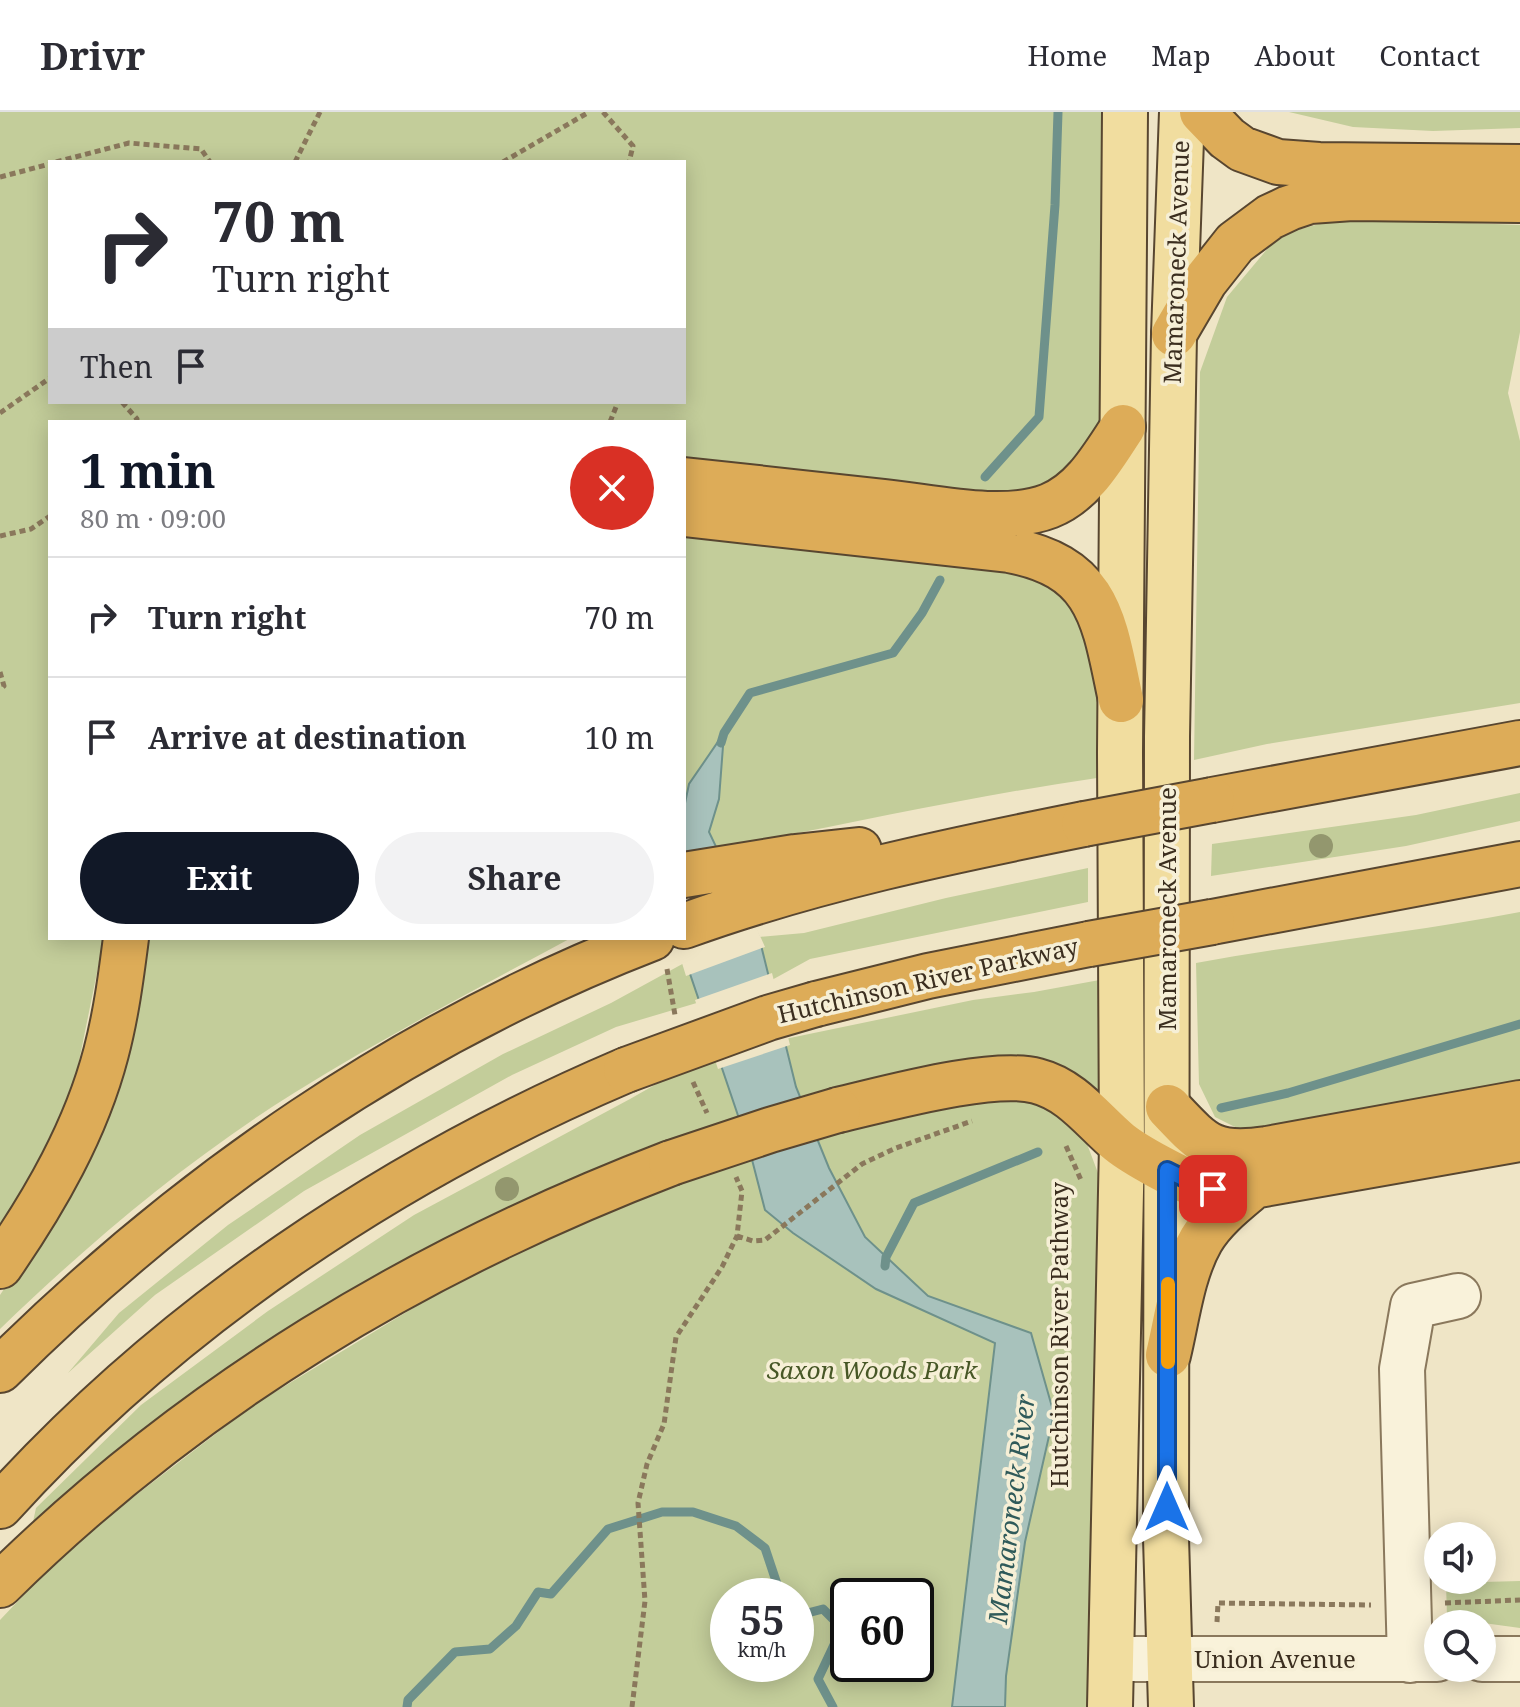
<!DOCTYPE html>
<html lang="en">
<head>
<meta charset="utf-8">
<style>
  :root { --surface:#fff; --page:#f2f2f3; --text:#2b2b33; --muted:#7c7c81; --line:#e1e1e2; --accent:#111827 }
  body { margin:0; font-family:"Noto Serif",serif; background:var(--page); color:var(--text); height:100vh; display:flex; flex-direction:column; font-size:30px; white-space:nowrap }
  * { box-sizing:border-box; margin:0 }
  p { font-size:26px; color:var(--muted) }
  .icon { flex:none; width:44px; height:44px; fill:none; stroke:currentColor; stroke-width:2; stroke-linecap:round; stroke-linejoin:round }
  .map { position:relative; flex:1; overflow:hidden }
  .panel { position:absolute; left:48px; top:308px; width:638px; height:520px; display:flex; flex-direction:column; background:var(--surface); border-radius:0px; box-shadow:0 4px 20px #0003 }
  .panel>* { flex:none }
  .top-card { position:absolute; left:48px; top:48px; width:638px; height:244px; border-radius:0px; box-shadow:0 4px 20px #0003; background:#fff; color:var(--text); overflow:hidden }
  .buttons { position:absolute; left:1424px; top:1410px; display:grid; gap:16px }
  .buttons a { display:grid; place-items:center; width:72px; height:72px; border-radius:50%; background:var(--surface); box-shadow:0 4px 20px #0003; font-size:40px }
  .speed { position:absolute; left:710px; top:1466px; display:flex; gap:16px; font-size:40px; font-weight:700; text-align:center }
  .speed>* { display:grid; place-content:center; width:104px; height:104px; border-radius:50%; background:var(--surface); box-shadow:0 4px 20px #0003; line-height:1 }
  .speed small { font-size:20px; font-weight:400 }
  .speed .limit { border:4px solid #111; border-radius:12px; background:#fff; color:#111 }
  .pin { position:absolute; display:grid; place-items:center; width:68px; height:68px; color:#fff; margin:-34px; border-radius:16px; box-shadow:0 4px 12px #0006 }
  .me { position:absolute; width:88px; margin:-44px; rotate:0deg; stroke-linejoin:round; filter:drop-shadow(0 0 6px #0008) }
  .turn { display:flex; align-items:center; gap:28px; height:168px; padding:0 32px; font-size:36px }
  .turn .icon { width:104px; height:104px; stroke-width:2.5 }
  .turn b { display:block; font-size:56px; line-height:68px }
  .then { display:flex; align-items:center; height:76px; padding:0 32px; background:#0003; gap:16px; font-size:30px }
  .round { display:grid; place-items:center; flex:none; width:84px; height:84px; border-radius:42px; background:var(--page) }
  .head { display:flex; align-items:center; justify-content:space-between; height:136px; padding:0 32px }
  h1 { font-size:48px; font-weight:700; line-height:60px; color:var(--accent) }
  .action { display:flex; gap:16px; margin-top:auto; padding:16px 32px }
  .action a { flex:1; height:92px; border-radius:48px; background:var(--accent); color:#fff; font-size:32px; font-weight:700; line-height:92px; text-align:center }
  .action a+a { background:var(--page); color:var(--text) }
  ul { padding:0; list-style:none }
  li { display:flex; align-items:center; gap:24px; height:120px; padding:0 32px; border-top:2px solid var(--line) }
  li div { flex:1 }
  li b { display:block; font-size:30px }
  li em { font-style:normal }
  header { display:flex; align-items:center; gap:48px; box-sizing:border-box; height:112px; padding:0 40px; background:var(--surface); border-bottom:2px solid var(--line) }
  header strong { font-size:38px }
  nav { display:flex; gap:44px; margin-inline-start:auto; font-size:28px }
  .map>svg:first-child { display:block }
</style>
</head>
<body>
<header>
<strong>Drivr</strong>
<nav><a>Home</a><a>Map</a><a>About</a><a>Contact</a></nav>
</header>
<div class="map">
<svg width="1520" height="1595" viewBox="0 0 1520 1595">
  <rect width="100%" height="100%" fill="#efe5c6"/>
  <path fill="#c3cd9a" fill-rule="evenodd" d="M0 0H1103L1100 386 1035 378 1004 385 684 348V310H50V826H104L77 959 34 1070 0 1119ZM50 50H684V290H50Z
    M1289 0H1520V16L1433 19 1353 15Z
    M1341 106 1520 113V220L1508 281 1520 329V591L1267 632 1194 648 1200 260 1227 185 1279 123Z
    M684 424 1032 464 1065 487 1093 533 1099 582 1097 666C958 686 822 718 684 743Z
    M1520 681V709L1406 734 1211 764 1212 732 1416 703Z
    M1088 756V790L810 847 770 869 759 825 804 821 946 786Z
    M1520 800V971L1243 1019 1215 1005 1199 972 1196 851C1304 831 1412 821 1520 800Z
    M141 826H571C478 876 384 925 294 981 187 1048 90 1130 0 1217V1183L45 1116Z
    M686 850 700 890 616 915 512 963 304 1079 155 1183 68 1261 119 1201 228 1113 360 1023 503 942 611 891Z
    M1105 867 1098 980 1087 983 806 1000 796 975 785 927 973 888 1034 880Z
    M716 938 743 1016 547 1086 28 1433 36 1396 141 1293 268 1199 414 1103 630 987Z
    M1012 986H1037L1081 1016 1101 1069 1090 1595H0V1508L71 1433 252 1294 535 1122 749 1036 756 1061 821 1038 812 1015ZM728 1484H796V1552H728ZM848 1484H916V1552H848Z
    M1520 1469V1516L1447 1506 1446 1471Z"/>
  <path fill="#a8c2bc" stroke="#6e918b" stroke-width="2" d="M724 621 719 687 709 720 759 825 796 975 829 1056 865 1125 928 1184 1031 1221 1054 1302 1025 1430 1006 1564 1005 1595H952L995 1231 876 1177 793 1121 765 1098 749 1036 686 850 684 696 689 672Z"/>
  <path fill="#efe5c6" d="M721 736 765 835 686 864 682 851 680 826H684V743Z
    M772 861 790 933 718 957 695 888Z"/>
  <g fill="none" stroke-linecap="round" stroke-linejoin="round">
    <path stroke="#6e918b" stroke-width="9" d="M985 365 1039 305 1055 93 1058 0
      M721 631 724 621 750 581 893 541 922 501 940 468
      M1221 996 1288 981 1520 912
      M885 1154 886 1145 914 1091 1038 1040
      M796 1504 823 1497 842 1516 818 1567 833 1595
      M407 1595 408 1588 455 1540 490 1537 516 1514 538 1480 551 1482 608 1417 662 1400H693L736 1414 765 1436 781 1484"/>
    <defs>
      <path id="minor" d="M1112 1547H1437
        M1482 1547H1520
        M1410 1548 1402 1257 1413 1194 1458 1184"/>
      <path id="major" d="M1110 1595 1122 1033 1120 641 1125 0
        M1171 1595 1166 1426 1167 625 1174 222 1182 0"/>
      <path id="highway" d="M1202 0 1227 26 1242 37 1278 50 1319 53 1520 55
        M1174 222 1205 169 1235 131 1270 105 1289 96 1310 89 1352 86 1520 88
        M684 368C751 375 818 383 885 390 933 395 1003 412 1049 394 1084 380 1103 345 1123 315
        M684 402 1009 438C1101 455 1104 509 1121 588
        M1212 688 1520 631
        M684 763 795 745 859 738
        M1212 810 1520 752
        M684 814C814 767 949 739 1084 712
        M816 892 928 864 1089 832
        M1168 995C1204 1033 1212 1045 1267 1037L1520 991
        M838 998C886 987 992 957 1037 969 1072 978 1093 1008 1119 1030 1135 1043 1181 1068 1200 1074 1210 1077 1220 1077 1230 1078L1520 1027
        M0 1154C45 1089 86 1018 106 941 116 903 121 865 126 826
        M1168 1243C1177 1206 1182 1161 1201 1128 1214 1106 1235 1090 1254 1074
        M0 1258C187 1072 406 921 652 826
        M0 1394C172 1204 391 1058 626 958
        M0 1473C194 1282 418 1148 671 1051"/>
    </defs>
    <use href="#minor" stroke="#8a785c" stroke-width="48"/>
    <use href="#major" stroke="#584630" stroke-width="48"/>
    <use href="#highway" stroke="#584630" stroke-width="48"/>
    <path stroke="#8a785c" stroke-width="5" stroke-dasharray="6 4" stroke-linecap="butt" d="M603 0 633 34 629 50
      M56 50 129 31 201 37 210 50
      M295 50 320 0
      M503 50 589 0
      M0 65 50 52
      M122 290 137 307 136 310
      M0 301 50 266
      M610 310 618 290
      M0 424 31 417 50 404
      M0 560 4 574 0 577
      M667 857 675 903
      M693 970 707 1001
      M1066 1034 1081 1068
      M737 1124 753 1129 765 1128 862 1052 896 1036 972 1009
      M1445 1491 1520 1488
      M1217 1510 1218 1491 1371 1493
      M632 1595 645 1489 638 1391 647 1352 664 1312 676 1225 722 1155 737 1124 742 1079 736 1065"/>
    <use href="#minor" stroke="#f9f2da" stroke-width="44"/>
    <use href="#major" stroke="#f1dd9f" stroke-width="44"/>
    <use href="#highway" stroke="#ddac58" stroke-width="44"/>
    <defs>
      <path id="highway-bridge" d="M1084 712 1212 688
        M1089 832 1212 810
        M626 958 768 906 816 892
        M671 1051 770 1018 838 998"/>
    </defs>
    <use href="#highway-bridge" stroke="#584630" stroke-width="48" stroke-linecap="butt"/>
    <use href="#highway-bridge" stroke="#ddac58" stroke-width="44"/>
  </g>
  <g fill="#93976e">
    <circle cx="1321" cy="734" r="12"/>
    <circle cx="507" cy="1077" r="12"/>
  </g>
  <g fill="none" stroke-linecap="round" stroke-linejoin="round">
    <defs>
      <path id="route" d="M1167 1395V1058L1199 1074 1213 1077"/>
    </defs>
    <use href="#route" stroke="#114b97" stroke-width="20"/>
    <use href="#route" stroke="#1a73e8" stroke-width="14"/>
    <path stroke="#f59e0b" stroke-width="14" d="M1168 1172V1250"/>
  </g>
  <g text-anchor="middle" stroke-width="7" stroke-linejoin="round" paint-order="stroke">
    <g font-size="24" fill="#3b2e1f" stroke="#f6efd6">
      <text transform="translate(1177 150) rotate(-88)" y="8">Mamaroneck Avenue</text>
      <text transform="translate(1168 797) rotate(-90)" y="8">Mamaroneck Avenue</text>
      <text transform="translate(928 869) rotate(-13)" y="8">Hutchinson River Parkway</text>
      <text transform="translate(1060 1223) rotate(-90)" y="8">Hutchinson River Pathway</text>
      <text x="1275" y="1556">Union Avenue</text>
    </g>
    <g font-size="24" font-style="italic" fill="#475726" stroke="#f6efd6">
      <text x="872" y="1267">Saxon Woods Park</text>
    </g>
    <g font-size="26" font-style="italic" fill="#2f5a5a" stroke="#f6efd6">
      <text transform="translate(1012 1397) rotate(-83)" y="9">Mamaroneck River</text>
    </g>
  </g>
</svg>
<div class="buttons">
<a><svg class="icon" aria-label="sound" viewBox="0 0 24 24"><path d="M4 9h4l5-4v14l-5-4H4zM17 9q2 3 0 6"/></svg></a>
<a><svg class="icon" aria-label="search" viewBox="0 0 24 24"><circle cx="10" cy="10" r="6"/><path d="M15 15l6 6"/></svg></a>
</div>
<div class="speed"><div>55<small>km/h</small></div><div class="limit">60</div></div>
<div class="pin" style="left:1213px;top:1077px;background:#d93025"><svg class="icon" aria-label="arrive" viewBox="0 0 24 24"><path d="M6 21V4h12l-3 4 3 4H6"/></svg></div>
<svg class="me" style="left:1167px;top:1395px" viewBox="-20 -20 40 40"><path d="M0-17L14 15 0 8-14 15z" fill="#1a73e8" stroke="#fff" stroke-width="4"/></svg>
<div class="top-card">
<div class="turn"><svg class="icon" aria-label="right" viewBox="0 0 24 24"><path d="M7 20v-9h11M14 6l5 5-5 5"/></svg><div><b>70 m</b>Turn right</div></div>
<div class="then">Then<svg class="icon" aria-label="arrive" viewBox="0 0 24 24"><path d="M6 21V4h12l-3 4 3 4H6"/></svg></div>
</div>
<section class="panel">
<div class="head"><div><h1>1 min</h1><p>80 m · 09:00</p></div><a class="round" style="background:#d93025;color:#fff"><svg class="icon" aria-label="close" viewBox="0 0 24 24"><path d="M6 6l12 12M18 6L6 18"/></svg></a></div>
<ul>
<li><svg class="icon" aria-label="right" viewBox="0 0 24 24"><path d="M7 20v-9h11M14 6l5 5-5 5"/></svg><div><b>Turn right</b></div><em>70 m</em></li>
<li><svg class="icon" aria-label="arrive" viewBox="0 0 24 24"><path d="M6 21V4h12l-3 4 3 4H6"/></svg><div><b>Arrive at destination</b></div><em>10 m</em></li>
</ul>
<div class="action"><a>Exit</a><a>Share</a></div>
</section>
</div>
</body>
</html>
